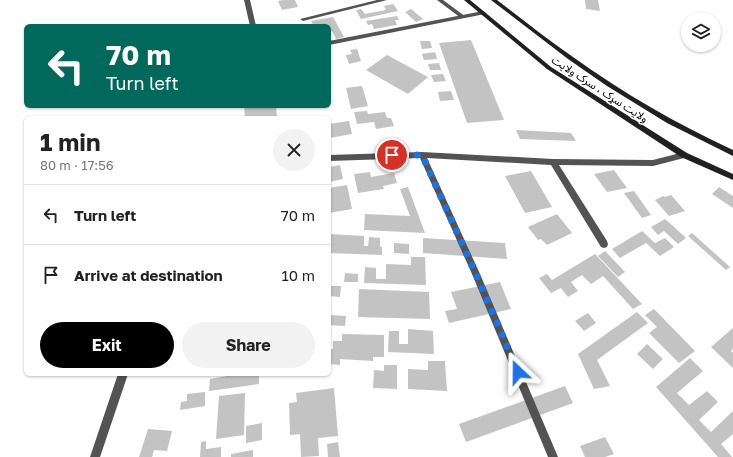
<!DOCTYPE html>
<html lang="en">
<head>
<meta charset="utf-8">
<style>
  :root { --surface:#fff; --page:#f2f2f2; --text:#222; --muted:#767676; --line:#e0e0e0; --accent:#000 }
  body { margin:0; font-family:"Golos Text","Noto Sans Arabic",sans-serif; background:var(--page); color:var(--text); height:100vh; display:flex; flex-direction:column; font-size:15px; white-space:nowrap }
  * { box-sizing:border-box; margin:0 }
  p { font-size:13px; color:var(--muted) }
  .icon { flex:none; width:22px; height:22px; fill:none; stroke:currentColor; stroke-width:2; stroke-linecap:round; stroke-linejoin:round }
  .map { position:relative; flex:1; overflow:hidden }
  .panel { position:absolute; left:24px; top:116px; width:307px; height:260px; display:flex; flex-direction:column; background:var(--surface); border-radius:6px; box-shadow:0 1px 3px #0004 }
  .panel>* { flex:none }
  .top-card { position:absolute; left:24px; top:24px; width:307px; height:84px; border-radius:6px; box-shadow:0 1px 3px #0004; background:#00695c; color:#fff; overflow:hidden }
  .buttons { position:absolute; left:681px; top:12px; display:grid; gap:8px }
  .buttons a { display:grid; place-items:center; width:40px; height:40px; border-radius:50%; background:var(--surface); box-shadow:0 1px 3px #0004; font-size:20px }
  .pin { position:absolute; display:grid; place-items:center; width:34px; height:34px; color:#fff; margin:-17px; border:2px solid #fff; border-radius:50%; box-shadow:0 1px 4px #0007 }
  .me { position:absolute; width:44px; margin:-22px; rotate:337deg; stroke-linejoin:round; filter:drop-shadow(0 0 3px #0008) }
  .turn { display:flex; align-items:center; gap:14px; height:84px; padding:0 16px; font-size:18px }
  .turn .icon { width:52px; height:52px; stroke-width:2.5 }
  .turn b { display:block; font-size:28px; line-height:34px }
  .round { display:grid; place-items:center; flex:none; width:42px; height:42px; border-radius:21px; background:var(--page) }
  .head { display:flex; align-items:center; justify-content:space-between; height:68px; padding:0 16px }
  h1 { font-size:24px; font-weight:700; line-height:30px }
  .cta { display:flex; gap:8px; margin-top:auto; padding:8px 16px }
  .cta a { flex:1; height:46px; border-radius:24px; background:var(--accent); color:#fff; font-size:16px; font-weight:700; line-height:46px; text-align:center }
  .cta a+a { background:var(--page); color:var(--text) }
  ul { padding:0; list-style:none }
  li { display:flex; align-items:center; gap:12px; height:60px; padding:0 16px; border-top:1px solid var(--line) }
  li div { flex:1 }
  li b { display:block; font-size:15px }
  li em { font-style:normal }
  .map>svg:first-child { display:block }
</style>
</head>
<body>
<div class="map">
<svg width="733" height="457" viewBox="0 0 733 457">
  <rect width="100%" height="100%" fill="#fff"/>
  <path fill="#c3c3c3" d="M284 0H295L298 7 282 10 278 1Z
    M585 0H598L600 11 586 9Z
    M393 4 398 11 361 19 356 10 361 9 365 14 386 10 384 6Z
    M411 9 423 19 416 22 405 12Z
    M397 16 399 20H395L397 25 374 29 372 24 368 25 366 21Z
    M333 17 344 37 336 39 332 31H329V26H314L311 21Z
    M471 40 504 120 467 123 439 43Z
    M420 41H430L432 48 422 49Z
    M357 49 361 61 349 64 346 55 352 54 350 50Z
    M435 52 437 59 424 60 422 54Z
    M387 55 428 77 408 94 366 70Z
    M439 63 441 70H430L428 64Z
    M443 74 446 81 434 82 431 75Z
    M362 86 368 106 351 109 346 88Z
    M451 91 454 100 440 101 438 92Z
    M244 106H276L277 118H245Z
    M367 111 368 114 385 112 387 118H391L394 126 376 129 374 122 357 124 354 112Z
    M349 121 352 134 329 138V124Z
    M516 130 571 133 576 141 520 139Z
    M340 165 343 179 329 182V167Z
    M614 170 627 188 607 192 594 174Z
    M531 171 552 207 525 213 505 176Z
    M370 172 371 177 394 173 397 183 383 186 384 189 358 193 354 174Z
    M347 185 352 209 329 213V188Z
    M408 187 425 233 364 230 365 214 410 216 400 189Z
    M719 187 733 196V208L712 194Z
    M634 191 651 215 642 218 624 193Z
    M671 195 685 211 669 216 655 200 663 196 665 197Z
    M557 214 572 233 547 245 541 239 538 240 528 227Z
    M665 219 673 226 686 238 678 244 664 231 658 235 651 227Z
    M642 231 655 243 665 238 674 247 660 256 646 243 620 258 612 249Z
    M692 233 730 267 726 270 688 236Z
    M329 234 364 236V246H368L369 237 380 238V247H382V255L329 253Z
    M423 238 505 243 507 259 423 253Z
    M394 243 409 244V254L394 253Z
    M605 251 625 272 618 277 598 256Z
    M595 254 642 304 633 309 603 276 591 284 582 275 571 282 578 291 568 297 561 288 551 293 539 278 547 274 552 280Z
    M411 257H425L426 285 364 283 365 267 376 268V279H386V264L411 265Z
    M345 273 358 274V282H344Z
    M500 282 511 309 449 323 445 311 457 309 451 292Z
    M329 286H341L340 297 329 296Z
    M359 289 429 292 430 319 358 317Z
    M654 309 695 351 679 363 649 333 657 327 645 315Z
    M637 312 648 323 597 360 610 386 594 389 578 354Z
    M588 313 596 323 584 331 575 321Z
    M329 315 346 316 345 326 329 325Z
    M733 328V349L731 351 733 353V368L711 347Z
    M408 329 433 331 434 354 388 352 389 331H399V344H408Z
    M342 334 384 335V357H373V361L340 359V365L329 364V349H333V341H342Z
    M647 344 663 359 653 369 637 354Z
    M690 358 703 371 677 393 689 405 707 391 718 402 699 420 711 432 733 411V434L721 444 732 457H718L656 387Z
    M428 361H445L447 391 408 389V369L428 370Z
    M384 365H397V389L373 388 374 370 384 371Z
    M233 374H259V384L209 391 210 379 233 375Z
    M565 386 573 403 466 442 459 424Z
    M334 388 338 436 318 438 319 456 301 457 300 434 290 435 289 403 297 402 296 393Z
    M205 392V406L180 410 181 402 187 401V394Z
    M245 393 244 435 216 439 219 396Z
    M262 423V440L246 443V426Z
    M148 429 172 431 167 451 154 450 152 457H139Z
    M605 437 614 454 605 457H585L580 446Z
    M206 441V449L221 447V457H200L201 442Z
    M338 442 340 457H328L327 444Z
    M253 450V457H231V454Z"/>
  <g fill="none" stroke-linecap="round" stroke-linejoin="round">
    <path fill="#535353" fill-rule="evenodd" d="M244 0H250L256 26H250Z
      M377 0H387L303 21 300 19Z
      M437 0H443L466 17 461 18Z"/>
    <path fill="#535353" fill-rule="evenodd" d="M483 11 486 13 485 14 329 45V41Z
      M422 152 553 159 653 160 684 152 688 155 684 158 653 166 559 165 607 241 608 244 607 247 604 248 601 247 551 165 427 158 480 274 558 457H548L472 274 420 158 329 161V155Z
      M118 374H128L100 457H90Z"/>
    <path fill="#202020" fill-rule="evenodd" d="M464 0H470L551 67 687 153 733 174V180L681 157 547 69Z
      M491 0H497C522 19 547 39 573 57 623 93 677 124 733 150V156L667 123 607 86 568 59Z"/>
  </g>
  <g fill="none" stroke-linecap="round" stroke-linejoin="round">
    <path stroke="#1a73e8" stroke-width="7" stroke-dasharray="0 12.6" d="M392 155H422L476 274 518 372"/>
  </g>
  <g text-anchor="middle" stroke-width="3" stroke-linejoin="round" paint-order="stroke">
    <g font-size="11" fill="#000" stroke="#fff">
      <text transform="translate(600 89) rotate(33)" y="4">ولایت سړک ، سرک ولایت</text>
    </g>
  </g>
</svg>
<div class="buttons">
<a><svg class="icon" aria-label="layers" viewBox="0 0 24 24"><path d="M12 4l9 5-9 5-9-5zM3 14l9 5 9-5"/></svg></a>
</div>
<div class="pin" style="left:392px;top:155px;background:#d93025"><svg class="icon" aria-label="arrive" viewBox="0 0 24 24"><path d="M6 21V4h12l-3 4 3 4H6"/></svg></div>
<svg class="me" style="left:518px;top:372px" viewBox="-20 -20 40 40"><path d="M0-17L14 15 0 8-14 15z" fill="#1a73e8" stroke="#fff" stroke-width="4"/></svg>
<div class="top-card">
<div class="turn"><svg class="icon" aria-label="left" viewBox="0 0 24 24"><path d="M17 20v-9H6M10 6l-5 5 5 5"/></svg><div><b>70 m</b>Turn left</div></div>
</div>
<section class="panel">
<div class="head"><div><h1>1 min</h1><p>80 m · 17:56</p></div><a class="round"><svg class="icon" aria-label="close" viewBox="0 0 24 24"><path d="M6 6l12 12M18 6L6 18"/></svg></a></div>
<ul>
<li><svg class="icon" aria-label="left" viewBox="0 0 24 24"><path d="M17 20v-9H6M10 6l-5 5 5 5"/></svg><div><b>Turn left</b></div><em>70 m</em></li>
<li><svg class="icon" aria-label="arrive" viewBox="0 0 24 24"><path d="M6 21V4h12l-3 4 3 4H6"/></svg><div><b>Arrive at destination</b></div><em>10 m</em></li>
</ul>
<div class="cta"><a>Exit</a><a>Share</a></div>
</section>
</div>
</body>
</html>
